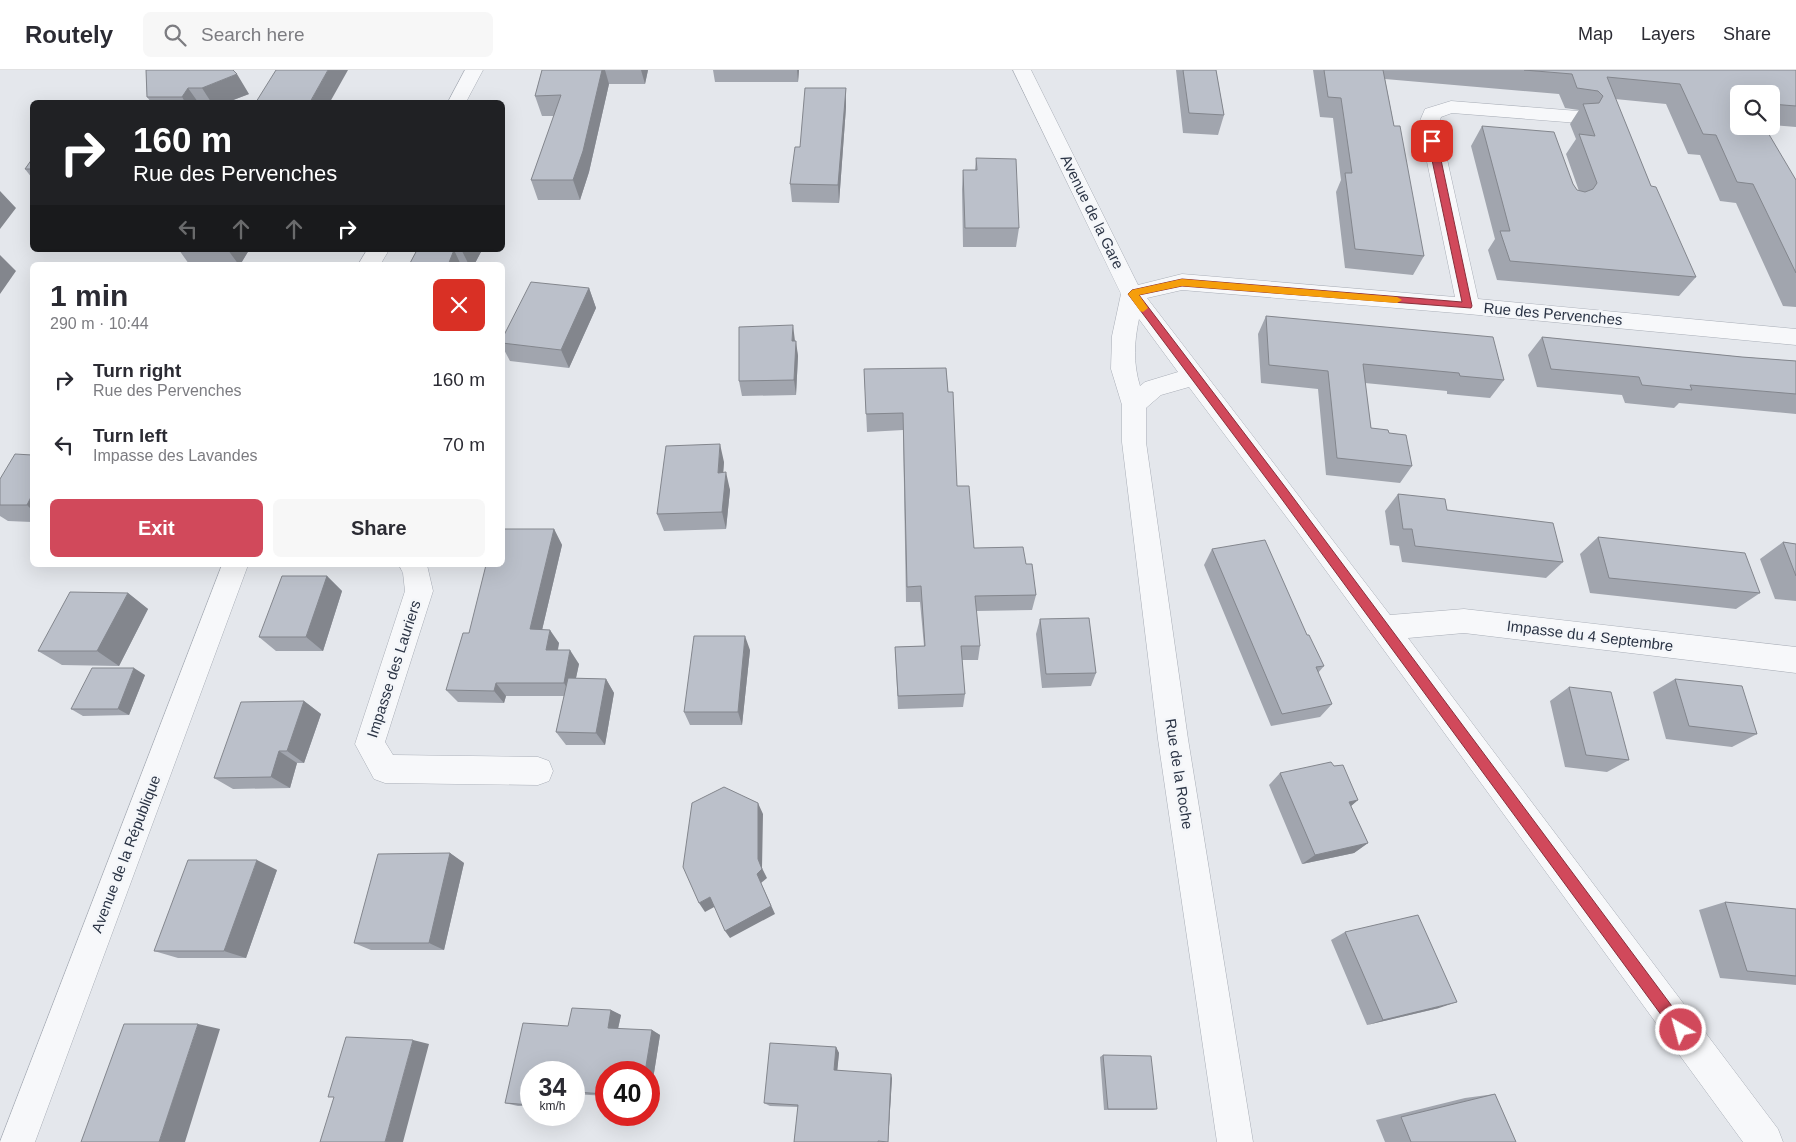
<!DOCTYPE html>
<html lang="en">
<head>
<meta charset="utf-8">
<style>
  :root { --surface:#fff; --page:#f7f7f7; --text:#2b2b33; --muted:#7c7c81; --line:#e1e1e2; --accent:#d1495b }
  body { margin:0; font-family:Arial,sans-serif; background:var(--page); color:var(--text); height:100vh; display:flex; flex-direction:column; font-size:19px; white-space:nowrap }
  * { box-sizing:border-box; margin:0 }
  p { font-size:16px; color:var(--muted) }
  .icon { flex:none; width:28px; height:28px; fill:none; stroke:currentColor; stroke-width:2; stroke-linecap:round; stroke-linejoin:round }
  .map { position:relative; flex:1; overflow:hidden }
  .side { position:absolute; left:30px; top:192px; width:475px; height:305px; display:flex; flex-direction:column; background:var(--surface); border-radius:8px; box-shadow:0 5px 20px #0002 }
  .side>* { flex:none }
  .guide { position:absolute; left:30px; top:30px; width:475px; height:152px; border-radius:8px; box-shadow:0 5px 20px #0002; background:#202124; color:#fff; overflow:hidden }
  .buttons { position:absolute; left:1730px; top:15px; display:grid; gap:10px }
  .buttons a { display:grid; place-items:center; width:50px; height:50px; border-radius:8px; background:var(--surface); box-shadow:0 5px 20px #0002; font-size:25px }
  .speed { position:absolute; left:520px; top:991px; display:flex; gap:10px; font-size:25px; font-weight:700; text-align:center }
  .speed>* { display:grid; place-content:center; width:65px; height:65px; border-radius:50%; background:var(--surface); box-shadow:0 5px 20px #0002; line-height:1 }
  .speed small { font-size:12px; font-weight:400 }
  .speed .limit { border:8px solid #d22; background:#fff; color:#111 }
  .pin { position:absolute; display:grid; place-items:center; width:42px; height:42px; color:#fff; margin:-21px; border-radius:10px; box-shadow:0 2px 8px #0006 }
  .me { position:absolute; width:55px; margin:-28px; rotate:323deg; stroke-linejoin:round; filter:drop-shadow(0 0 4px #0008) }
  .turn { display:flex; align-items:center; gap:18px; height:105px; padding:0 20px; font-size:22px }
  .turn .icon { width:65px; height:65px; stroke-width:2.5 }
  .turn b { display:block; font-size:35px; line-height:42px }
  .lanes { display:flex; align-items:center; height:48px; padding:0 20px; background:#0003; justify-content:center; gap:25px; direction:ltr }
  .lanes .off { opacity:.35 }
  .round { display:grid; place-items:center; flex:none; width:52px; height:52px; border-radius:8px; background:var(--page) }
  .headline { display:flex; align-items:center; justify-content:space-between; height:85px; padding:0 20px }
  h1 { font-size:30px; font-weight:600; line-height:38px }
  .action { display:flex; gap:10px; margin-top:auto; padding:10px 20px }
  .action a { flex:1; height:58px; border-radius:8px; background:var(--accent); color:#fff; font-size:20px; font-weight:600; line-height:58px; text-align:center }
  .action a+a { background:var(--page); color:var(--text) }
  ul { padding:0; list-style:none }
  li { display:flex; align-items:center; gap:15px; height:65px; padding:0 20px }
  li div { flex:1 }
  li b { display:block; font-size:19px }
  li em { font-style:normal }
  header { display:flex; align-items:center; gap:30px; box-sizing:border-box; height:70px; padding:0 25px; background:var(--surface); border-bottom:1px solid var(--line) }
  header strong { font-size:24px }
  nav { display:flex; gap:28px; margin-inline-start:auto; font-size:18px }
  .search { width:350px; height:45px; background:var(--page); display:flex; align-items:center; gap:12px; box-sizing:border-box; padding:0 18px; border-radius:8px; color:var(--muted); font-size:19px }
  .map>svg:first-child { display:block }
</style>
</head>
<body>
<header>
<strong>Routely</strong>
<div class="search"><svg class="icon" aria-label="search" viewBox="0 0 24 24"><circle cx="10" cy="10" r="6"/><path d="M15 15l6 6"/></svg>Search here</div>
<nav><a>Map</a><a>Layers</a><a>Share</a></nav>
</header>
<div class="map">
<svg width="1796" height="1072" viewBox="0 0 1796 1072">
  <rect width="100%" height="100%" fill="#e4e7ec"/>
  <g fill="none" stroke-linecap="round" stroke-linejoin="round">
    <defs>
      <path id="minor" d="M465 0H483L466 32H448Z
        M1013 0H1031L1138 215 1182 204 1455 227 1419 53 1425 39 1451 31 1578 41 1585 43 1588 47 1585 51 1578 53 1452 43 1441 47 1439 53 1478 229 1796 259V275L1468 244 1182 220 1147 228 1390 545 1464 539 1796 577V603L1464 563 1408 568 1778 1059 1783 1072H1743L1297 461 1189 317 1161 325 1146 338V372L1188 669 1253 1072H1217L1158 669 1122 372V335L1111 299 1112 266 1121 224ZM1139 249 1178 302 1145 312 1140 316C1133 293 1134 272 1139 249Z
        M367 180H389L380 195H358Z
        M222 495H248L35 1072H0Z
        M399 495H427L433 521 385 672 393 685 538 687 549 691 553 701 549 711 538 715 385 713 374 709 355 674 405 521 403 503Z"/>
    </defs>
    <use href="#minor" stroke="#a9aeb7" stroke-width="1"/>
    <use href="#minor" fill="#f7f8fa" fill-rule="evenodd"/>
  </g>
  <path fill="#a1a5ae" d="M146 0 249 24 228 32H151L147 27Z
    M542 0H648L645 14H609L589 102 580 130H538L531 110 554 46H542L535 26Z
    M713 0H799L798 12H715Z
    M1176 0H1216L1224 45 1218 65 1183 63Z
    M1313 0H1796V57L1771 55V24H1739L1796 110V237L1783 236 1736 133 1720 131 1700 85 1688 84 1666 34 1615 29 1651 116 1696 207 1679 226 1497 210 1488 180 1495 169 1471 76 1482 56 1573 114 1577 120 1579 121 1566 84 1576 69 1570 54 1579 40 1565 38 1559 24 1385 9 1394 56 1424 186 1413 205 1345 198 1336 122 1341 110 1333 48 1320 47Z
    M846 18V37L839 133 792 132 790 114 800 77Z
    M976 88 1019 158 1016 177H963L962 119 963 100H975Z
    M32 89V108L25 99Z
    M179 180H249L240 195 189 194Z
    M417 180H482L474 195H409Z
    M589 218 596 238 569 298 510 291 502 276V269Z
    M1266 246 1504 310 1490 328 1447 324V321L1365 313 1371 358 1389 363 1412 396 1400 413 1326 405 1318 319 1261 313 1258 264Z
    M1542 267 1742 287 1796 291V344L1679 333 1674 338 1625 333 1622 325 1537 317 1528 285Z
    M795 271 798 286 796 325 742 326 739 311Z
    M946 298 957 416 974 478 1026 494 1036 525 1032 540 976 541 980 576 978 590H962L965 624 963 637 898 639 895 577 924 576 920 532H906L903 360 867 362 864 299Z
    M32 385V452L8 451 0 446V409Z
    M724 392 723 402 730 420 726 459 664 461 657 444Z
    M1398 424 1447 440 1563 492 1546 508 1402 492 1399 476 1390 475 1385 441Z
    M554 459 562 475 542 560 559 573 558 580 579 594 576 608 606 609 614 623 605 675H566L556 662 564 626H506L504 633 458 632 446 620 469 563Z
    M1598 467 1760 523 1736 539 1590 523 1580 484Z
    M1783 472 1796 474V531L1775 529 1760 489Z
    M1212 479 1324 596 1318 603 1332 634 1320 647 1271 656 1204 495Z
    M327 506 342 521 323 581H276L259 567Z
    M128 523 148 539 119 596 62 595 38 581Z
    M1040 549 1096 603 1091 616 1042 618 1036 564Z
    M750 580 742 655H690L684 642Z
    M145 605 129 645 83 646 71 639Z
    M1675 609 1757 664 1732 677 1666 669 1653 622Z
    M1569 617 1629 690 1607 702 1565 697 1550 631Z
    M304 631 321 644 304 693H297L290 718 233 719 214 708Z
    M1334 696 1358 730 1351 736 1368 773 1354 783 1302 794 1269 715 1280 703Z
    M450 783 464 793 444 880H371L354 873Z
    M277 800 246 888H178L154 881Z
    M1725 832 1796 839V915L1720 908 1699 840Z
    M1345 862 1439 938 1367 955 1331 870Z
    M611 940 621 945 618 959 652 960 660 965 650 1028H649V1002H606V1026L574 1024V1002H531V1036H518L505 1033 568 956Z
    M836 977 839 983 837 1000 892 1008 888 1072H794L798 1037 770 1036 764 1033Z
    M1103 985 1157 1039 1153 1040H1104L1100 987Z
    M1495 1024 1516 1072H1385L1376 1050 1465 1028Z"/>
  <path fill="#83868d" d="M328 0H348L330 32H310Z
    M602 0H605L609 14 589 102 580 130 573 110Z
    M641 0H648L645 14Z
    M797 0H799L798 12Z
    M237 4 249 24 228 32H211L202 18Z
    M188 18 198 32H185L182 27Z
    M846 18V37L839 133 838 115Z
    M0 121 16 138 0 159Z
    M228 180H249L240 195H239Z
    M454 180 461 195H448Z
    M463 180H482L474 195H469L462 181Z
    M0 185 16 201 0 224Z
    M589 218 596 238 569 298 561 280Z
    M793 255 795 271H792Z
    M796 271 798 286 796 325 794 310Z
    M720 374 724 392 722 420 718 403Z
    M726 402 730 420 726 459 722 442Z
    M32 425V440L27 435Z
    M554 459 562 475 539 573 530 559Z
    M327 506 342 521 323 581 306 567Z
    M128 523 148 539 119 596 97 581Z
    M550 560 559 573 555 593 546 580Z
    M745 566 750 580 742 655 738 642Z
    M570 580 579 594 572 626 564 613Z
    M134 598 145 605 129 645 118 639Z
    M606 609 614 623 605 675 596 663Z
    M496 613 506 626 504 633 494 621Z
    M304 631 321 644 304 693 287 681Z
    M279 681 297 693 290 718 271 707Z
    M1358 730 1345 741 1349 732Z
    M758 733 763 744 762 798 767 808 761 813 775 844 730 868 725 861 758 789Z
    M1368 773 1354 783 1302 794 1315 785Z
    M450 783 464 793 444 880 429 873Z
    M257 790 277 800 246 888 224 881Z
    M710 827 716 836 705 842 699 833Z
    M1457 932 1439 938 1367 955 1383 950Z
    M611 940 621 945 617 963 608 958Z
    M198 954 220 959 185 1072H159Z
    M652 960 660 965 650 1028H649V1002H645Z
    M413 970 429 974 403 1072H385Z
    M836 977 839 983 837 1004 834 1000Z
    M891 1004 892 1008 888 1072Z"/>
  <path fill="#bbc0ca" stroke="#83868d" d="M146 0H233L237 4 202 18H188L182 27H147Z
    M276 0H328L310 32H256Z
    M542 0H602L583 81 573 110H531L561 25 535 26Z
    M1183 0H1216L1224 45 1189 43Z
    M1324 0H1383L1394 56H1400L1424 186 1355 179 1345 103H1352L1341 28 1328 27Z
    M1524 0H1796V36L1771 34V24H1739V56H1764L1796 110V203L1753 114 1737 112 1716 65 1703 64 1680 14 1607 7 1651 116 1656 117 1696 207 1510 191 1500 161H1510L1482 56 1554 62 1573 114 1577 120 1585 122 1593 119 1597 113 1579 64 1595 66 1583 34 1599 33 1603 26 1598 21 1577 18 1572 4Z
    M805 18H846L838 115 790 114 795 77H800Z
    M976 88 1016 89 1019 158H965L963 100H977Z
    M32 89V99H25Z
    M417 180H463L462 181 454 180 448 195H409Z
    M531 212 589 218 561 280 502 273V269Z
    M1266 246 1493 267 1504 310 1460 306 1459 303 1363 294 1371 358 1388 360 1389 363 1406 365 1412 396 1337 388 1328 301 1269 295Z
    M793 255 792 271H796L794 310 739 311V257Z
    M1542 267 1742 287 1796 291V324L1690 315 1692 320 1642 315 1639 307 1551 299Z
    M946 298 948 322H953L957 416H969L974 478 1023 477 1026 494H1032L1036 525 975 526 980 576H961L965 624 898 626 895 577 925 576 921 516 907 517 903 343 866 344 864 299Z
    M720 374 718 403 726 402 722 442 657 444 666 376Z
    M15 384 32 385V425L27 435H0V409Z
    M1398 424 1445 429 1447 440 1553 453 1563 492 1415 476 1412 459H1403Z
    M502 459H554L530 559 550 560 546 580H570L564 613H496L494 621 446 620 463 563H469L486 495H502Z
    M1598 467 1745 483 1760 523 1609 508Z
    M1265 470 1307 565H1309L1324 596 1316 597 1332 634 1282 644 1212 479Z
    M1783 472 1796 474V506Z
    M282 506H327L306 567H259Z
    M70 522 128 523 97 581H38Z
    M1089 548 1096 603 1046 604 1040 549Z
    M694 566H745L738 642H684Z
    M92 598H134L118 639H71Z
    M568 608 606 609 596 663 556 662Z
    M1675 609 1742 616 1757 664 1689 656Z
    M1569 617 1611 622 1629 690 1586 685Z
    M304 631 287 681H279L271 707 214 708 241 632Z
    M1331 692 1334 696 1343 695 1358 730 1349 732 1368 773 1315 785 1280 703Z
    M724 717 758 733V789L762 799 757 804 771 836 725 861 710 827 699 833 683 797 692 733Z
    M450 783 429 873H354L378 784Z
    M188 790H257L224 881H154Z
    M1725 832 1796 839V906L1747 901Z
    M1418 845 1457 932 1383 950 1345 862Z
    M572 938 611 940 608 958 652 960 645 1002H606V1024L574 1022V1002H531V1035L505 1033 523 953 568 956Z
    M124 954H198L159 1072H81Z
    M346 967 413 970 385 1072H320L334 1027H328Z
    M770 973 836 977 834 1000 891 1004 888 1072 878 1071V1072H794L798 1035 764 1033Z
    M1103 985 1151 986 1157 1039H1108Z
    M1495 1024 1516 1072H1411L1401 1047Z"/>
  <path fill="#d1495b" stroke="#882f3b" d="M1432 68 1437 71 1472 236 1471 238 1182 216 1139 225 1286 418 1686 955 1688 960 1686 965 1681 967 1676 965 1278 424 1128 224 1132 220 1182 209 1462 232 1428 71Z"/>
  <path fill="#f59e0b" d="M1182 209 1397 227 1402 230 1397 233 1182 216 1139 225 1148 238 1143 242 1140 241 1128 224 1132 220Z"/>
  <g text-anchor="middle" stroke-width="5" stroke-linejoin="round" paint-order="stroke">
    <g font-size="15" fill="#2b3445" stroke="#f4f6f9">
      <text transform="translate(1092 142) rotate(64)" y="5">Avenue de la Gare</text>
      <text transform="translate(1553 244) rotate(5)" y="5">Rue des Pervenches</text>
      <text transform="translate(1590 566) rotate(7)" y="5">Impasse du 4 Septembre</text>
      <text transform="translate(394 599) rotate(-72)" y="5">Impasse des Lauriers</text>
      <text transform="translate(1179 704) rotate(81)" y="5">Rue de la Roche</text>
      <text transform="translate(126 784) rotate(-69)" y="5">Avenue de la République</text>
    </g>
  </g>
</svg>
<div class="buttons">
<a><svg class="icon" aria-label="search" viewBox="0 0 24 24"><circle cx="10" cy="10" r="6"/><path d="M15 15l6 6"/></svg></a>
</div>
<div class="speed"><div>34<small>km/h</small></div><div class="limit">40</div></div>
<div class="pin" style="left:1432px;top:71px;background:#d93025"><svg class="icon" aria-label="arrive" viewBox="0 0 24 24"><path d="M6 21V4h12l-3 4 3 4H6"/></svg></div>
<svg class="me" style="left:1681px;top:960px" viewBox="-20 -20 40 40"><circle r="17" fill="#d1495b" stroke="#fff" stroke-width="3"/><path d="M0-11L8 9 0 5-8 9z" fill="#fff"/></svg>
<div class="guide">
<div class="turn"><svg class="icon" aria-label="right" viewBox="0 0 24 24"><path d="M7 20v-9h11M14 6l5 5-5 5"/></svg><div><b>160 m</b>Rue des Pervenches</div></div>
<div class="lanes"><svg class="icon off" aria-label="left" viewBox="0 0 24 24"><path d="M17 20v-9H6M10 6l-5 5 5 5"/></svg><svg class="icon off" aria-label="ahead" viewBox="0 0 24 24"><path d="M12 20V5M6 11l6-6 6 6"/></svg><svg class="icon off" aria-label="ahead" viewBox="0 0 24 24"><path d="M12 20V5M6 11l6-6 6 6"/></svg><svg class="icon" aria-label="right" viewBox="0 0 24 24"><path d="M7 20v-9h11M14 6l5 5-5 5"/></svg></div>
</div>
<section class="side">
<div class="headline"><div><h1>1 min</h1><p>290 m · 10:44</p></div><a class="round" style="background:#d93025;color:#fff"><svg class="icon" aria-label="close" viewBox="0 0 24 24"><path d="M6 6l12 12M18 6L6 18"/></svg></a></div>
<ul>
<li><svg class="icon" aria-label="right" viewBox="0 0 24 24"><path d="M7 20v-9h11M14 6l5 5-5 5"/></svg><div><b>Turn right</b><p>Rue des Pervenches</p></div><em>160 m</em></li>
<li><svg class="icon" aria-label="left" viewBox="0 0 24 24"><path d="M17 20v-9H6M10 6l-5 5 5 5"/></svg><div><b>Turn left</b><p>Impasse des Lavandes</p></div><em>70 m</em></li>
</ul>
<div class="action"><a>Exit</a><a>Share</a></div>
</section>
</div>
</body>
</html>
